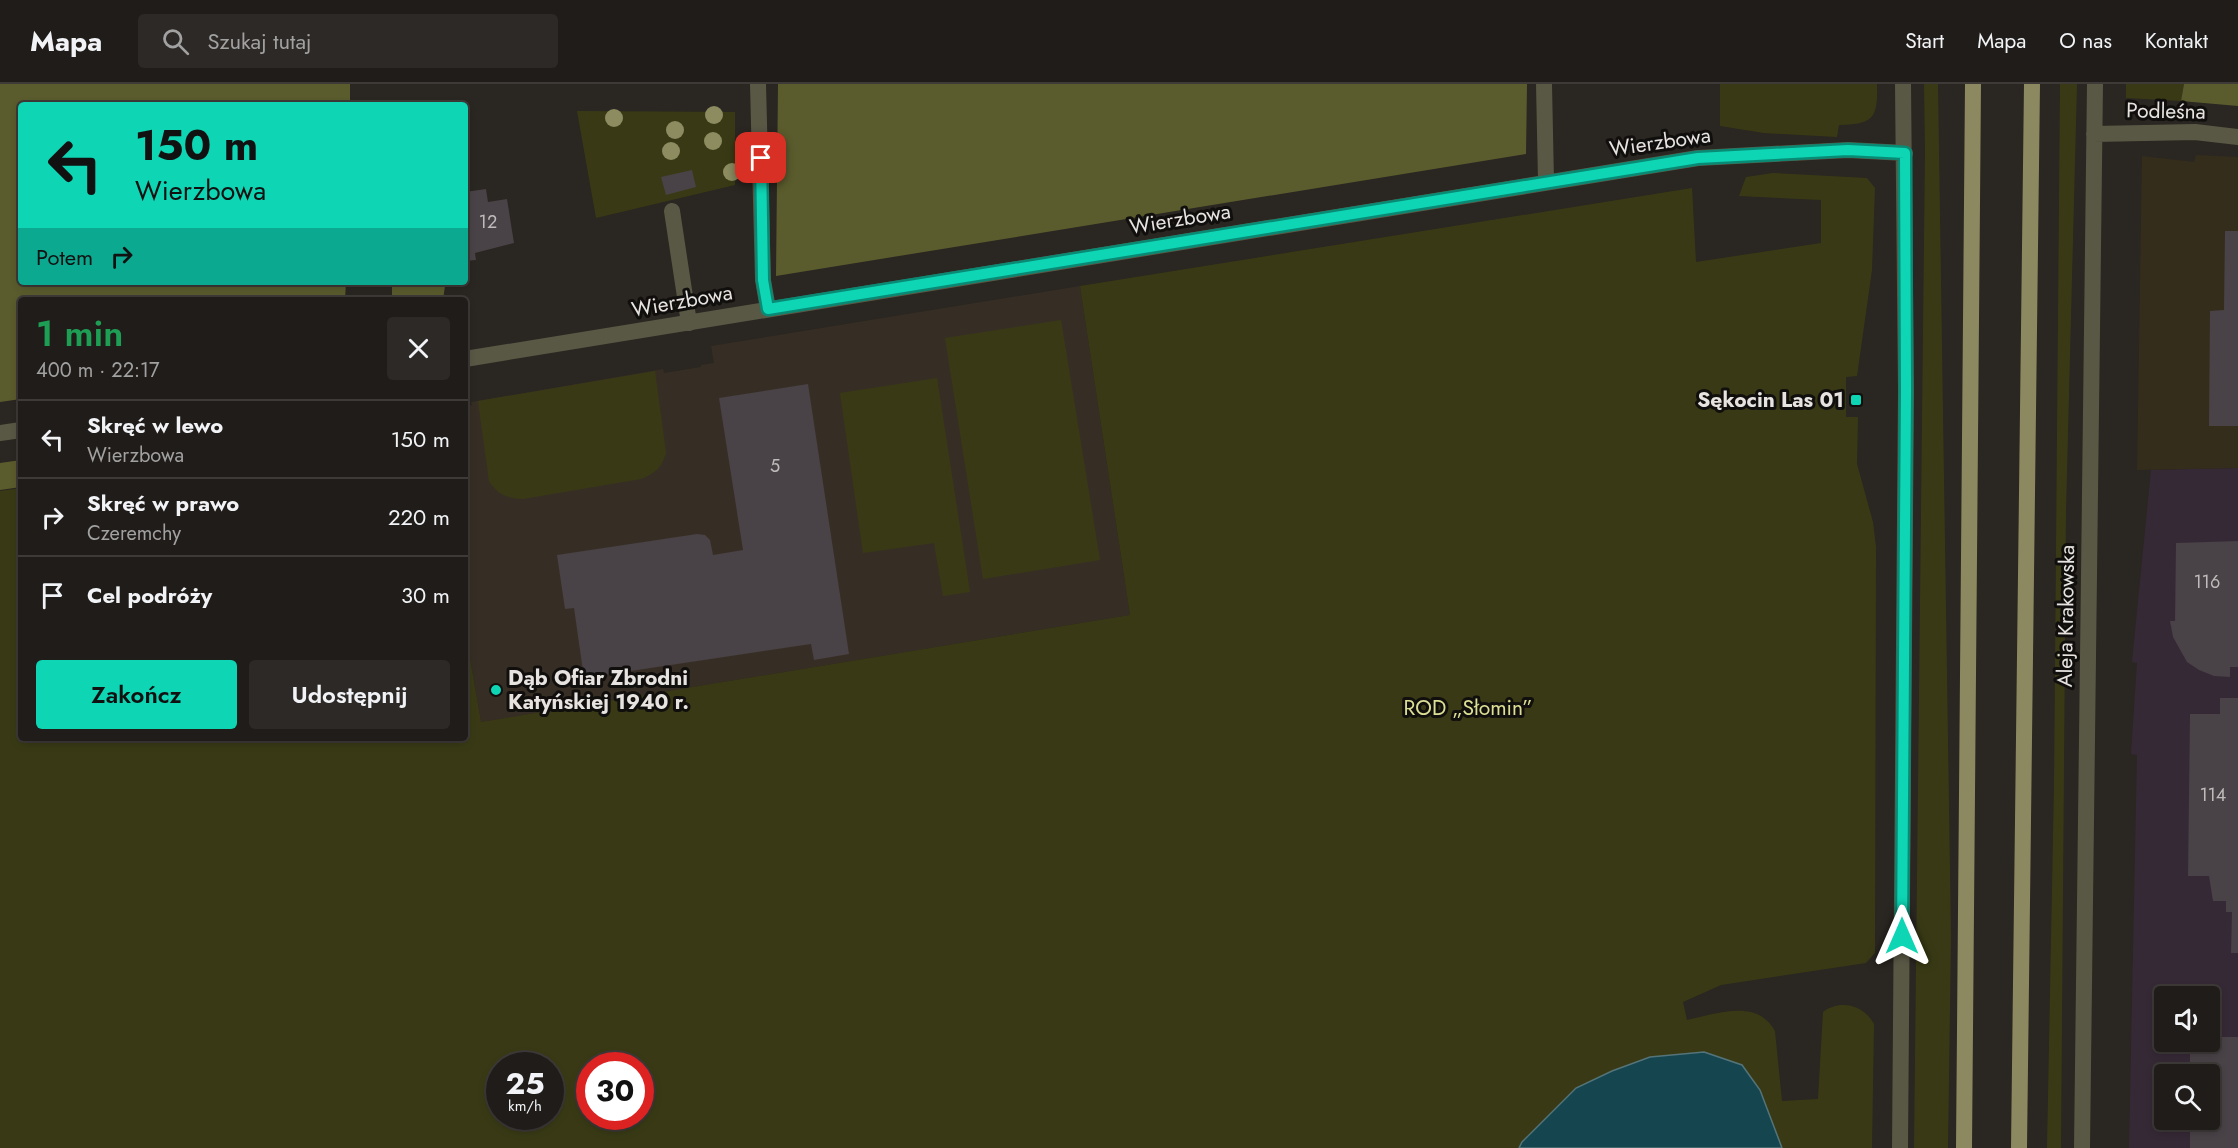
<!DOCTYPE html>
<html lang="pl">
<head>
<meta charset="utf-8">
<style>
  :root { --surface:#201c19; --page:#2d2926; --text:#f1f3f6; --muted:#a2a1a2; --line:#3d3a38; --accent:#0ed5b4 }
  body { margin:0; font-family:Jost,sans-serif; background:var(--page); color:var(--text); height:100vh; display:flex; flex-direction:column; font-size:22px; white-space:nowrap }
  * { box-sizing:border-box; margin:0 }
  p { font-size:20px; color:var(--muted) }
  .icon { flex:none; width:33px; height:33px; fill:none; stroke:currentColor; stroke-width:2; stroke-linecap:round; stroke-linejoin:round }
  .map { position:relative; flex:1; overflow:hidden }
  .sheet { position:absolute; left:18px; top:213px; width:450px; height:444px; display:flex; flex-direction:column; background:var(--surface); border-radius:6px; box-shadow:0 3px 9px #0003,0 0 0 2px var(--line) }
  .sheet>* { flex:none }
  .hud { position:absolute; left:18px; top:18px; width:450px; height:183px; border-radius:6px; box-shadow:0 3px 9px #0003,0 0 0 2px var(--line); background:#0ed5b4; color:#111; overflow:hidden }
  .fabs { position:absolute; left:2154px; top:902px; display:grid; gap:12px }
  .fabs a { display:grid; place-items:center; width:66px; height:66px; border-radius:6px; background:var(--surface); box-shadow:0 3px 9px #0003,0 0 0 2px var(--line); font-size:30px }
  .speed { position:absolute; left:486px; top:968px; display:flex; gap:12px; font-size:30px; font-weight:700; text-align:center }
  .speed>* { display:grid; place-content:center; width:78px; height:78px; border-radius:50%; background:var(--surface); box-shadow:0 3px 9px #0003,0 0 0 2px var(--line); line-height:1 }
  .speed small { font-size:15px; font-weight:400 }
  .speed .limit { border:9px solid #d22; background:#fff; color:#111 }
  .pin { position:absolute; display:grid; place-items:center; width:51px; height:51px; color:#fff; margin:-26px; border-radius:12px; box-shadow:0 3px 9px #0006 }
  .me { position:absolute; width:66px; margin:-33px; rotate:0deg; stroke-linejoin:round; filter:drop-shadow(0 0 4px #0008) }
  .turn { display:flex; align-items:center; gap:21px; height:126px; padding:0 18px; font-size:27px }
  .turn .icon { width:78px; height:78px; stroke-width:2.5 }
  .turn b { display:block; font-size:42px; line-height:51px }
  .then { display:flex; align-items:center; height:57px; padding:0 18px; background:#0003; gap:12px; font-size:22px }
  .round { display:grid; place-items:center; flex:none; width:63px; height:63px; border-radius:6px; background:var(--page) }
  .headline { display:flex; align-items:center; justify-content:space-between; height:102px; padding:0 18px }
  h1 { font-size:36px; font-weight:600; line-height:45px; color:#1e9e55 }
  .primary-button { display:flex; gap:12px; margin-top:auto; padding:12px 18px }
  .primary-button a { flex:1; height:69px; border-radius:6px; background:var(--accent); color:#111; font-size:24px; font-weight:600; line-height:69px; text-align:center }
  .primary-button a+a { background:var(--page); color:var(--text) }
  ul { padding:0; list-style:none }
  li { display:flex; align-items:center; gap:18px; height:78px; padding:0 18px; border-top:2px solid var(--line) }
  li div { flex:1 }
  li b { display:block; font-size:22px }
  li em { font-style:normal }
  header { display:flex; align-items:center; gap:36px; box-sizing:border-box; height:84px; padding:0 30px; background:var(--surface); border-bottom:2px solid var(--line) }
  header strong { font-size:28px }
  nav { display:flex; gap:33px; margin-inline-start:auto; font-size:21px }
  .search { width:420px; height:54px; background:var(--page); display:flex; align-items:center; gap:15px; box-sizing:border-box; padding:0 21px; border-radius:6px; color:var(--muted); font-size:22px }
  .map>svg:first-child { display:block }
</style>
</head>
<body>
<header>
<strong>Mapa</strong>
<div class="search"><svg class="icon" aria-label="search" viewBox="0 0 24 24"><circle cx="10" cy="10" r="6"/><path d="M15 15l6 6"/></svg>Szukaj tutaj</div>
<nav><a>Start</a><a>Mapa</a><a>O nas</a><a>Kontakt</a></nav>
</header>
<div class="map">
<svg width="2238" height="1064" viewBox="0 0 2238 1064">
  <rect width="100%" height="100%" fill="#2a2621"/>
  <path fill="#362936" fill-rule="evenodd" d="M2238 384V1064H2129L2137 671 2131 670 2137 579 2132 578 2151 386ZM2164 912H2210V957H2164ZM2164 990H2210V1035H2164Z"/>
  <path fill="#342d1c" d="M2196 71 2238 73V384L2137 386 2142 72 2194 78Z"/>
  <path fill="#362e24" d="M1080 202 1130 531 481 638 465 545V322L472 321 471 318 663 285 664 289 701 283V281L714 279 711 262Z"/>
  <path fill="#393a15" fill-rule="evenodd" d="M1720 0H1877C1878 35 1873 40 1839 41L1837 53 1764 49 1720 42Z
    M1924 0H1938L1951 853 1948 1064H1914L1925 66Z
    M2060 0H2077L2066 427 2061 1064H2047L2054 701Z
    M2126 0H2184L2181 17 2126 14Z
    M577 27 735 28V101L596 134Z
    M1773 89 1867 94 1875 104 1872 186 1857 292 1846 293V333H1858L1857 380 1873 438 1876 463 1875 869 1866 879 1721 901 1683 918 1687 936C1716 930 1757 914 1775 947L1782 1017 1818 1015 1823 928C1840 915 1864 921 1874 940L1872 1064H0V407L21 404V654H465V545L481 638 1130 531 1080 202 1692 104 1696 178 1821 159V116L1739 112 1746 93ZM500 981H550V1032H500ZM590 981H640V1032H590Z
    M1061 236 1100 476 983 495 945 254Z
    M655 287 666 369C661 384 656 389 641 395L523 415C507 414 498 411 489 397L478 317Z
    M937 294 970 508 943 512 934 459 863 469 840 309Z"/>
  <path fill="#5b5c2d" d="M0 0H350V21H21V198H346L345 216H21V315L0 318Z
    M778 0H1527L1526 70 776 192Z
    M2184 0H2238V22L2181 17Z
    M392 198H436L445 202 443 216H392Z
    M21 376V403L0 406V379Z"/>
  <path fill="#15454f" stroke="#54747a" stroke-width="1.5" d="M1704 968 1742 981 1760 1006 1782 1064H1519L1522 1058 1576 1004 1612 987 1650 973Z"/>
  <path fill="#494247" d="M692 86 696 103 666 111 661 93Z
    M486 105 488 118 507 115 514 159 475 169 476 176 465 177V108Z
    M2225 147H2238V342H2209L2210 227 2224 226Z
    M808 300 849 570 814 576 811 560 584 594 574 524 565 525 557 471 697 450 705 451 710 456 713 471 743 466 719 314Z
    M2238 457V583H2230V593L2214 592 2199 586 2187 578 2173 553 2170 537H2175L2176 459Z
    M2220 614H2238V869H2231L2232 828H2226V817H2213L2209 792H2188L2190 630H2220Z
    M2210 953H2238V1064H2190V1035H2210V990H2190V967H2202V957H2210Z"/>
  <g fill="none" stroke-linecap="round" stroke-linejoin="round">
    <path stroke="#595845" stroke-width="16" d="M672 127 689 239"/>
    <path stroke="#595845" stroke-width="16" d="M758 0 763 196 768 225
      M1544 0 1546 97
      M2094 50 2195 48 2238 53
      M465 275 1698 74 1848 66 1905 69
      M0 349 21 346
      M1900 1064 1906 307 1903 0
      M2082 1064 2095 0"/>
    <path stroke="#8c8961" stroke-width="16" d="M1964 1064 1973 0
      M2019 1064 2032 0"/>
  </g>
  <g fill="#8c8c60">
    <circle cx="714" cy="31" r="9"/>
    <circle cx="614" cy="34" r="9"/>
    <circle cx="675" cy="46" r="9"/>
    <circle cx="713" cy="57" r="9"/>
    <circle cx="671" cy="67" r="9"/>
    <circle cx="732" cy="88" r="9"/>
  </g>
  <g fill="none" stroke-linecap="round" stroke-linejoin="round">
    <defs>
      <path id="route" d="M761 74 763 196 768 225 1698 74 1848 66 1905 69 1906 307 1902 852"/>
    </defs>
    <use href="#route" stroke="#098a75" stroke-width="15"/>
    <use href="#route" stroke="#0ed5b4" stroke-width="10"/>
  </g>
  <g fill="#0ed5b4" stroke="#110f0d" stroke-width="2">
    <rect x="1850" y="310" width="12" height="12" rx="3"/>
    <circle cx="496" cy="606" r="6"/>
  </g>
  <g text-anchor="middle" stroke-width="6" stroke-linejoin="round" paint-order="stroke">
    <g font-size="18" fill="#bfbbba">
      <text x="488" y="144">12</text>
      <text x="775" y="388">5</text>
      <text x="2207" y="504">116</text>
      <text x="2213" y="717">114</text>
    </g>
    <g font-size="21" fill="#e6e3e0" stroke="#110f0d">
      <text transform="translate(2166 27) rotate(1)" y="7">Podleśna</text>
      <text transform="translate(1660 58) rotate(-8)" y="7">Wierzbowa</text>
      <text transform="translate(1180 135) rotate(-9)" y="7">Wierzbowa</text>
      <text transform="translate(682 217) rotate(-10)" y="7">Wierzbowa</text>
      <text transform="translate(2066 532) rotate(-89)" y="7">Aleja Krakowska</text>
    </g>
    <g font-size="21" font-weight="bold" fill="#e6e3e0" stroke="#110f0d" text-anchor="end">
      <text x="1844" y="323">Sękocin Las 01</text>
      <text x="508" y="601" text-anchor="start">Dąb Ofiar Zbrodni<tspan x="508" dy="24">Katyńskiej 1940 r.</tspan></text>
    </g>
    <g font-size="21" fill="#dde094" stroke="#110f0d">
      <text x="1468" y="631">ROD „Słomin”</text>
    </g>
  </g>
</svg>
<div class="fabs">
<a><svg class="icon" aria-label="sound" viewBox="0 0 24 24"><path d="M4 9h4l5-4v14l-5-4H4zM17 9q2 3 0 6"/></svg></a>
<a><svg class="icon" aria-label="search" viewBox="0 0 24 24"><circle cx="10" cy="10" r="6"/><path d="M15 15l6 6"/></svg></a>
</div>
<div class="speed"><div>25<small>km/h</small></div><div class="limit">30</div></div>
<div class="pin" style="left:761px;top:74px;background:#d93025"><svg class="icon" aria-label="arrive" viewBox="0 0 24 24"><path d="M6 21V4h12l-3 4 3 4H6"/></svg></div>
<svg class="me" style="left:1902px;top:852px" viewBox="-20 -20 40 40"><path d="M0-17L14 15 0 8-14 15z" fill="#0ed5b4" stroke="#fff" stroke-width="4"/></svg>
<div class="hud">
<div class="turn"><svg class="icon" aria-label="left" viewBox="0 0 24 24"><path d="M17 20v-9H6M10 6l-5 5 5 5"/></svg><div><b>150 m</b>Wierzbowa</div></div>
<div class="then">Potem<svg class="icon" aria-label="right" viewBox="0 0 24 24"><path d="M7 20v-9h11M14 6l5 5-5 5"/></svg></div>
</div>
<section class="sheet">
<div class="headline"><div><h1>1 min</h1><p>400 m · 22:17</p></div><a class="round"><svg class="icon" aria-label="close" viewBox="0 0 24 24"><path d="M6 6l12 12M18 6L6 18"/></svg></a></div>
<ul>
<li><svg class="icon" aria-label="left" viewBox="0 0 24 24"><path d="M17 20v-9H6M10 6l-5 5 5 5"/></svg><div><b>Skręć w lewo</b><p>Wierzbowa</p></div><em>150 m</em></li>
<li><svg class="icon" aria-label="right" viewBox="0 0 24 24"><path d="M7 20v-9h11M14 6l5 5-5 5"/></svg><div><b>Skręć w prawo</b><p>Czeremchy</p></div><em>220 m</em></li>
<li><svg class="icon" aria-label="arrive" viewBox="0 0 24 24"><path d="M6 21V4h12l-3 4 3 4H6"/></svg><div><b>Cel podróży</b></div><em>30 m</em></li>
</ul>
<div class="primary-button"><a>Zakończ</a><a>Udostępnij</a></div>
</section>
</div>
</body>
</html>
